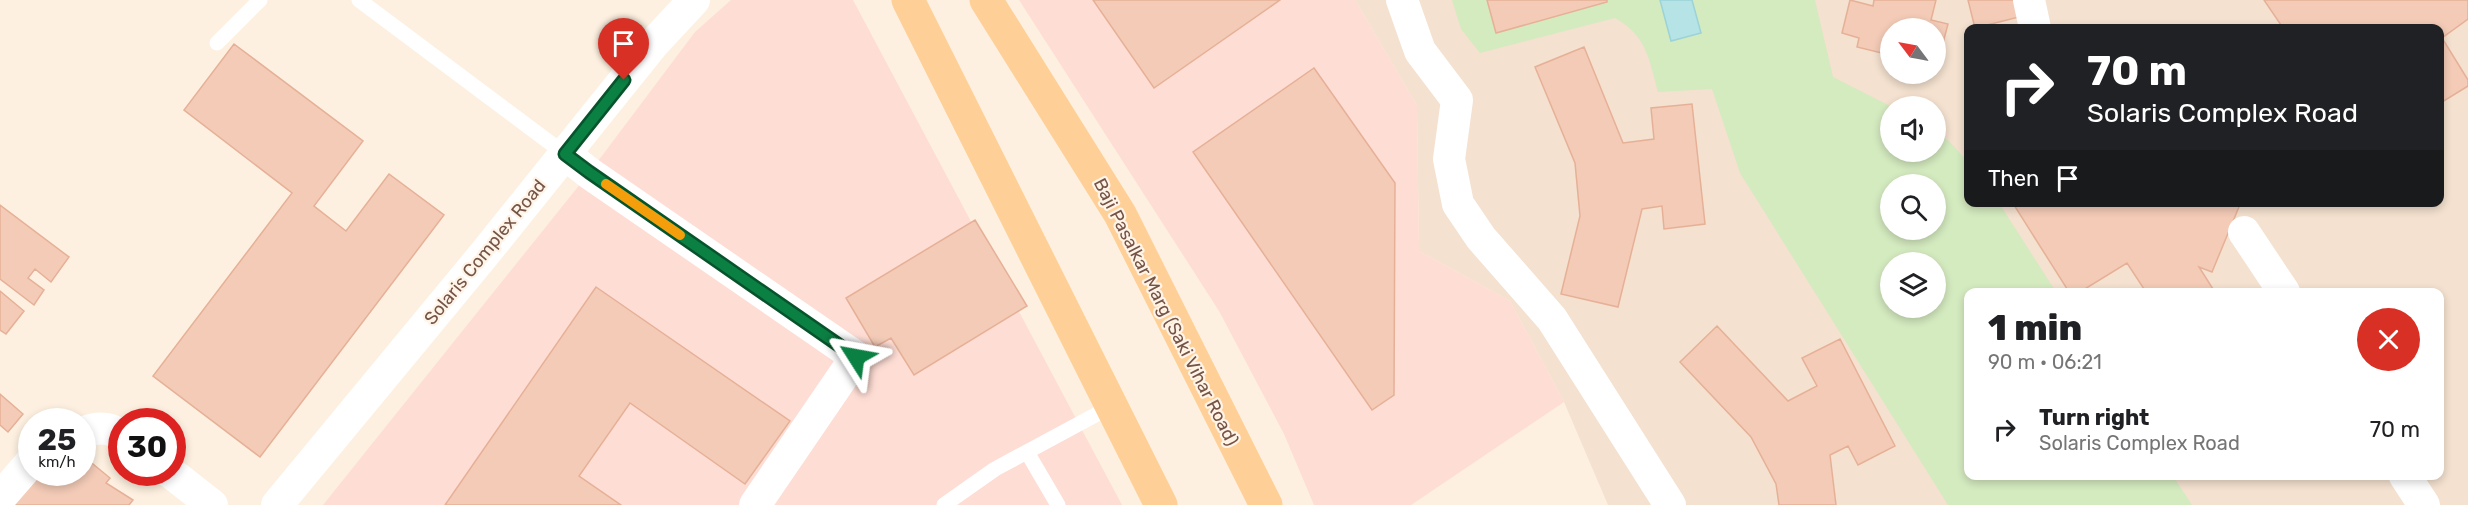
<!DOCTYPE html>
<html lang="en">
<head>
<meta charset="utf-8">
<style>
  :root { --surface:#fff; --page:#f2f2f2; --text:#202124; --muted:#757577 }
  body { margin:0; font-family:Rubik,sans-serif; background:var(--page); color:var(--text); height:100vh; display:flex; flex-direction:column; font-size:22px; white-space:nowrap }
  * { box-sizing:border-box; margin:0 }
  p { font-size:20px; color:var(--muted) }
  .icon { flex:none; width:33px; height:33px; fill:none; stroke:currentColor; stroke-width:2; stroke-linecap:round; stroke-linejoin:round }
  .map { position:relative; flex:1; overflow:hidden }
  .sheet { position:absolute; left:1964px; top:288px; width:480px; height:192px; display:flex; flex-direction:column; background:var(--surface); border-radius:12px; box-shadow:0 3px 9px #0003 }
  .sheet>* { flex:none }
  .hud { position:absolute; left:1964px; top:24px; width:480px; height:183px; border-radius:12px; box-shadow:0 3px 9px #0003; background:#202124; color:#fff; overflow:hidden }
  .needle { width:39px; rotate:302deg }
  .tools { position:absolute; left:1880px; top:18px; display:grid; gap:12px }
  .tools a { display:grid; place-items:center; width:66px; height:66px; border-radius:50%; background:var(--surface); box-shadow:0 3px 9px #0003; font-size:30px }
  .speed { position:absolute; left:18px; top:408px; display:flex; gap:12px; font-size:30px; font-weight:700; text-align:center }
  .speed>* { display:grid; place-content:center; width:78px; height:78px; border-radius:50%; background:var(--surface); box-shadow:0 3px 9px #0003; line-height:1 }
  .speed small { font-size:15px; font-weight:400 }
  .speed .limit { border:9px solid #d22; background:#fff; color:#111 }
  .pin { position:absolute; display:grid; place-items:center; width:51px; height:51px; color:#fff; margin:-62px -26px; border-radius:50% 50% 50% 0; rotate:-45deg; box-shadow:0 0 6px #0007 }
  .pin .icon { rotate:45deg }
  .me { position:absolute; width:66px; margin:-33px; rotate:304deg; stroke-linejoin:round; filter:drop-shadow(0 0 4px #0008) }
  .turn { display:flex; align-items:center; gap:21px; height:126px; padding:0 24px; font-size:27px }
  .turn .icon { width:78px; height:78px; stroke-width:2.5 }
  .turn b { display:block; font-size:42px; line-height:51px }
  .then { display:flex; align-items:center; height:57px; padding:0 24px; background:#0003; gap:12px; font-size:22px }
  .round { display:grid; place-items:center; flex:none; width:63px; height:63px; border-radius:32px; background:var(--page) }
  .headline { display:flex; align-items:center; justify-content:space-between; height:102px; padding:0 24px }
  h1 { font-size:36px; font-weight:800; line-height:45px }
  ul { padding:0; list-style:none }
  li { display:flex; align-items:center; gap:18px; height:78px; padding:0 24px }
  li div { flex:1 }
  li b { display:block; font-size:22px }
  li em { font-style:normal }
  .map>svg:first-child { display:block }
</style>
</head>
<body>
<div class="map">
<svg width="2468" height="505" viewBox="0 0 2468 505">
  <rect width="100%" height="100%" fill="#fdf0e0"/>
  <path fill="#f4e1cf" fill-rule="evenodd" d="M1355 0H2468V505H1608L1564 402 1510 301 1419 251 1417 106ZM1890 28H1935V74H1890ZM1968 28H2439V202H1968ZM1890 106H1935V152H1890ZM1890 184H1935V230H1890ZM1890 262H1935V308H1890ZM1968 292H2439V476H1968Z"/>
  <path fill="#feddd4" d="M731 0H853L1122 505H323L589 173 695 32Z
    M1019 0H1355L1417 106 1419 251 1510 301 1564 402 1411 505H1314L1284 434 1219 311Z"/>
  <path fill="#d4eabf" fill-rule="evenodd" d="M1452 0H1815L1833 77 1890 106V152H1935V132L1949 141 1968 162V202L1999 203 2056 292H1968V476H2173L2192 505H1948L1740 173 1712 89 1658 92C1649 59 1647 36 1615 18L1480 53 1461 29ZM1890 184H1935V230H1890ZM1890 262H1935V308H1890Z"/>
  <path fill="#b5e3e6" stroke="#9bd3d8" stroke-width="1.5" d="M1660 0H1692L1701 33 1671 41Z"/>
  <path fill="#f3cbb7" stroke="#e6b097" stroke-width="1.5" d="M1093 0H1280L1154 88Z
    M1487 0H1607V2L1496 33Z
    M1850 0 1873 6 1874 0H1936L1931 20 1948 24 1939 58 1935 57V28H1890V55L1857 47 1859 38 1842 33Z
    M1968 0H2015L2019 17 1975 28Z
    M2264 0H2468V19L2442 38 2468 80V86L2439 104V28H2283Z
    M234 44 363 141 314 206 346 231 389 174 444 215 260 457 153 376 292 193 184 110Z
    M1584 47 1623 143 1654 139 1651 108 1692 104 1705 224 1664 229 1662 206 1642 209 1618 307 1561 294 1580 216 1575 163 1535 67Z
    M1314 68 1395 183 1394 395 1372 410 1193 152Z
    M2019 202H2241L2212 272 2199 267 2213 289 2207 292H2146L2127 263 2080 292H2069L2014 205Z
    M0 205 69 257 51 282 35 269 28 278 44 290 34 305 0 279Z
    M975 220 1027 306 914 375 891 338 875 347 846 298Z
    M596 287 790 421 745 484 630 403 579 476 621 505H445Z
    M0 291 24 311 6 334 0 330Z
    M1717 326 1788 401 1817 386 1802 358 1840 339 1895 446 1858 465 1848 446 1830 455 1836 505H1779L1776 484 1751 437 1680 362Z
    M0 394 23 414 8 432 0 425Z
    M82 455 110 478 106 483 133 500 129 505H9L33 472H82Z"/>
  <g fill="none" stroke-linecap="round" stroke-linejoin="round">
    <path stroke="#fff" stroke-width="15" d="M359 0 565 154
      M217 43 260 0
      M1027 452 1058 505
      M944 505 995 469 1112 406"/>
    <path stroke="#fff" stroke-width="32" d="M1402 0 1420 51 1457 100 1449 159 1458 204 1481 238 1552 319 1670 505
      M2029 0 2035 28
      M565 154 589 173 856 357 755 505
      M2244 232 2284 292
      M82 433C96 427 109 426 122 436
      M170 472 212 505
      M2405 476 2424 505
      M0 498 32 461
      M277 505 486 252 654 43 694 0"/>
    <path stroke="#fed097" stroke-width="33" d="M908 0 1161 505
      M986 0 1120 214 1266 505"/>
  </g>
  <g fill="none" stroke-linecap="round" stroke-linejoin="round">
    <defs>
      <path id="route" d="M624 80 565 154 589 172 856 357"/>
    </defs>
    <use href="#route" stroke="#07532c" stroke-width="15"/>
    <use href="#route" stroke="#0b8043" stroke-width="10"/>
    <path stroke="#f59e0b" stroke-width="10" d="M606 184 680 235"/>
  </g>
  <g text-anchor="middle" stroke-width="4.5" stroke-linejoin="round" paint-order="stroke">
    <g font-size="18" fill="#745447" stroke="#fff4e7">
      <text transform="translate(485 252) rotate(-51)" y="6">Solaris Complex Road</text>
      <text transform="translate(1166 312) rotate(63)" y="6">Baji Pasalkar Marg (Saki Vihar Road)</text>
    </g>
  </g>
</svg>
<div class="tools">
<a><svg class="needle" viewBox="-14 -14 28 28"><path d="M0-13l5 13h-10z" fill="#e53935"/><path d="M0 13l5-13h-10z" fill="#757577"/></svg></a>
<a><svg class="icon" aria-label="sound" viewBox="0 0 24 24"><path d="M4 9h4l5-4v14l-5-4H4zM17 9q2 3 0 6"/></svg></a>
<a><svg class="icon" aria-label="search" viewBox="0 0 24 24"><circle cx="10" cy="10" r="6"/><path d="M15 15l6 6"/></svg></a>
<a><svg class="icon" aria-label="layers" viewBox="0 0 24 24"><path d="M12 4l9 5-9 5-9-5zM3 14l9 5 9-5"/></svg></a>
</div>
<div class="speed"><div>25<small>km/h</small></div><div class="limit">30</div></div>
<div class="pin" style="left:624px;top:80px;background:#d93025"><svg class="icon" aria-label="arrive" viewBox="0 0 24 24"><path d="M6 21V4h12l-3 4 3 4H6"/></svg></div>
<svg class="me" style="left:856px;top:357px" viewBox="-20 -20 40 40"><path d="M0-17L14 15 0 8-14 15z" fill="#0b8043" stroke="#fff" stroke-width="4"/></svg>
<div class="hud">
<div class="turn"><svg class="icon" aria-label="right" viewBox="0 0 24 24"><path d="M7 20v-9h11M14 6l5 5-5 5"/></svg><div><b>70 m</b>Solaris Complex Road</div></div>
<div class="then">Then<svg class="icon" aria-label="arrive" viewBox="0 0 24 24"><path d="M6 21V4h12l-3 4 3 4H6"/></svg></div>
</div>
<section class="sheet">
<div class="headline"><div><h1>1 min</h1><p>90 m · 06:21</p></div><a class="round" style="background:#d93025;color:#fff"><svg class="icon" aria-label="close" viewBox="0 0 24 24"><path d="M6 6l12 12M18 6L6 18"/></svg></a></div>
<ul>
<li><svg class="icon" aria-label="right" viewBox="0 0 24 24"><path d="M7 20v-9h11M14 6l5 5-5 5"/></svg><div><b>Turn right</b><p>Solaris Complex Road</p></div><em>70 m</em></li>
</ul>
</section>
</div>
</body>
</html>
